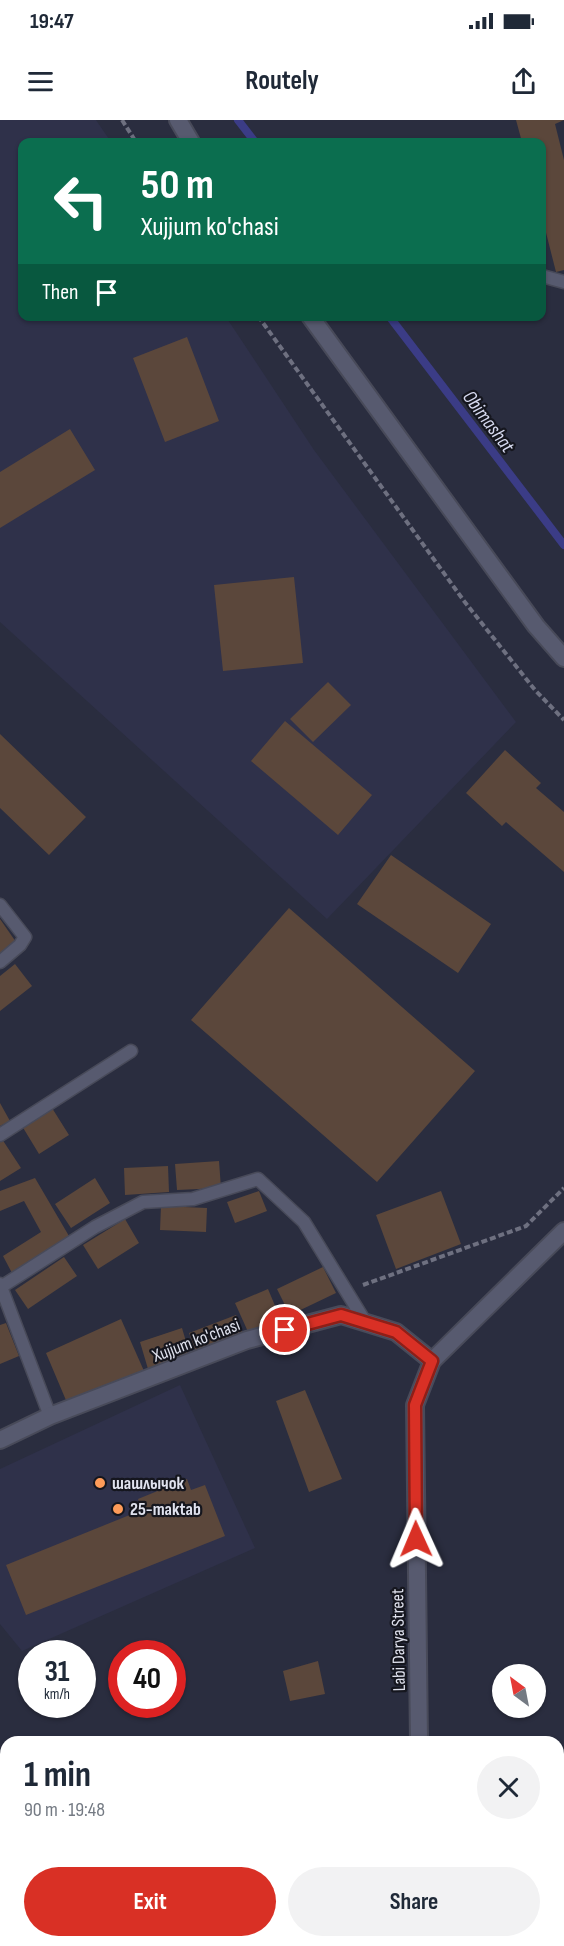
<!DOCTYPE html>
<html lang="en">
<head>
<meta charset="utf-8">
<style>
  :root { --surface:#fff; --page:#f2f2f3; --text:#1f2937; --muted:#747a83; --accent:#d93025 }
  body { margin:0; font-family:"Sofia Sans Condensed",sans-serif; background:var(--page); color:var(--text); height:100vh; display:flex; flex-direction:column; font-size:22px; white-space:nowrap }
  * { box-sizing:border-box; margin:0 }
  p { font-size:20px; color:var(--muted) }
  .icon { flex:none; width:33px; height:33px; fill:none; stroke:currentColor; stroke-width:2; stroke-linecap:round; stroke-linejoin:round }
  .map { position:relative; flex:1; overflow:hidden }
  .panel { position:absolute; left:0px; top:1616px; width:564px; height:212px; display:flex; flex-direction:column; background:var(--surface); border-radius:18px 18px 0 0; box-shadow:0 2px 4px #0004 }
  .panel>* { flex:none }
  .banner { position:absolute; left:18px; top:18px; width:528px; height:183px; border-radius:12px; box-shadow:0 2px 4px #0004; background:#0b6e4f; color:#fff; overflow:hidden }
  .needle { width:39px; rotate:328deg }
  .buttons { position:absolute; left:492px; top:1544px; display:grid; gap:12px }
  .buttons a { display:grid; place-items:center; width:54px; height:54px; border-radius:50%; background:var(--surface); box-shadow:0 2px 4px #0004; font-size:30px }
  .speed { position:absolute; left:18px; top:1520px; display:flex; gap:12px; font-size:30px; font-weight:700; text-align:center }
  .speed>* { display:grid; place-content:center; width:78px; height:78px; border-radius:50%; background:var(--surface); box-shadow:0 2px 4px #0004; line-height:1 }
  .speed small { font-size:15px; font-weight:400 }
  .speed .limit { border:9px solid #d22; background:#fff; color:#111 }
  .pin { position:absolute; display:grid; place-items:center; width:51px; height:51px; color:#fff; margin:-26px; border:3px solid #fff; border-radius:50%; box-shadow:0 2px 6px #0007 }
  .me { position:absolute; width:66px; margin:-33px; rotate:359deg; stroke-linejoin:round; filter:drop-shadow(0 0 4px #0008) }
  .turn { display:flex; align-items:center; gap:21px; height:126px; padding:0 24px; font-size:27px }
  .turn .icon { width:78px; height:78px; stroke-width:2.5 }
  .turn b { display:block; font-size:42px; line-height:51px }
  .then { display:flex; align-items:center; height:57px; padding:0 24px; background:#0003; gap:12px; font-size:22px }
  .round { display:grid; place-items:center; flex:none; width:63px; height:63px; border-radius:32px; background:var(--page) }
  .overview { display:flex; align-items:center; justify-content:space-between; height:102px; padding:0 24px }
  h1 { font-size:36px; font-weight:700; line-height:45px }
  .cta { display:flex; gap:12px; margin-top:auto; padding:12px 24px }
  .cta a { flex:1; height:69px; border-radius:36px; background:var(--accent); color:#fff; font-size:24px; font-weight:700; line-height:69px; text-align:center }
  .cta a+a { background:var(--page); color:var(--text) }
  .status { display:flex; justify-content:space-between; align-items:center; height:42px; padding:0 30px; background:var(--surface); direction:ltr }
  .status svg { height:16px; fill:currentColor }
  header { display:flex; justify-content:space-between; align-items:center; height:78px; padding:0 24px; background:var(--surface); font-size:27px; font-weight:700 }
  .map>svg:first-child { display:block }
</style>
</head>
<body>
<div class="status"><b>19:47</b><svg viewBox="0 0 49 12"><path d="M0 12V9h3v3zM5 12V6h3v6zM10 12V3h3v9zM15 12V0h3v12zM26 1h20v11H26zM47 4h2v5h-2z"/></svg></div>
<header><svg class="icon" aria-label="menu" viewBox="0 0 24 24"><path d="M4 6h16M4 12h16M4 18h16"/></svg>Routely<svg class="icon" aria-label="share" viewBox="0 0 24 24"><path d="M12 15V3M7 8l5-5 5 5M5 13v7h14v-7"/></svg></header>
<div class="map">
<svg width="564" height="1826" viewBox="0 0 564 1826">
  <rect width="100%" height="100%" fill="#2a2d3f"/>
  <path fill="#2f314a" d="M0 0H96L111 22H22V196L226 197 314 330 516 602 327 799 0 502Z
    M180 1265 255 1428 22 1531 0 1504V1349Z"/>
  <g fill="none" stroke-linecap="round" stroke-linejoin="round">
    <path stroke="#3b3c86" stroke-width="8" d="M238 0 255 22
      M389 196 564 425"/>
  </g>
  <path fill="#5b473b" d="M516 0H564L555 4 564 40V150L556 152 542 97V22H522Z
    M187 217 219 301 165 322 133 238Z
    M70 309 95 350 0 408V352Z
    M294 457 303 543 223 551 214 465Z
    M328 562 351 585 313 622 290 599Z
    M285 601 372 675 338 715 251 641Z
    M0 614 86 697 49 735 0 688Z
    M505 630 541 663 536 668 564 692V752L506 702 502 706 466 673Z
    M391 735 491 804 458 853 357 784Z
    M289 788 475 951 377 1062 191 900Z
    M0 799 16 822 0 833Z
    M15 844 32 866 0 891V856Z
    M0 983 10 1001 0 1006Z
    M52 988 69 1015 39 1034 22 1006Z
    M2 1019 21 1048 0 1061V1020Z
    M219 1041 221 1068 177 1070 175 1044Z
    M168 1046 169 1072 125 1075 124 1048Z
    M35 1058 69 1116 12 1153 3 1136 41 1112 24 1081 0 1091V1071Z
    M95 1058 110 1083 71 1108 55 1084Z
    M259 1071 267 1091 235 1103 227 1082Z
    M441 1071 461 1124 396 1149 376 1095Z
    M161 1086 207 1088 206 1112 160 1110Z
    M125 1099 139 1123 98 1149 83 1125Z
    M64 1137 77 1156 28 1189 15 1170Z
    M323 1147 336 1173 290 1195 277 1169Z
    M268 1169 281 1200 249 1214 235 1183Z
    M236 1195 244 1216 197 1235 189 1213Z
    M121 1199 144 1251 68 1285 46 1233Z
    M6 1203 19 1236 0 1244V1205Z
    M182 1208 190 1235 148 1249 140 1222Z
    M305 1270 342 1359 309 1372 276 1281Z
    M187 1359 191 1370 205 1365 225 1416 26 1495 6 1445 142 1390 138 1379Z
    M318 1541 325 1574 290 1581 283 1551Z
    M0 1736 6 1748V1756L0 1759Z
    M561 1795 564 1796V1826H554L549 1824 550 1821H558V1802Z
    M188 1821H236L238 1826H191Z
    M261 1821H280L271 1826H263Z"/>
  <g fill="none" stroke-linecap="round" stroke-linejoin="round">
    <defs>
      <path id="service" d="M542 156 564 162
        M0 785 25 817 20 825 0 842
        M0 1015 131 931
        M0 1164 1 1167 95 1107 143 1082 193 1079 258 1059 304 1102 364 1200
        M1 1167 50 1296
        M558 1754 564 1740
        M0 1813 6 1816
        M169 1821 171 1826
        M319 1821 320 1826
        M131 1826 142 1821
        M533 1826 535 1821"/>
      <path id="minor" d="M0 1320 50 1296 247 1220 341 1195 396 1212 432 1241"/>
      <path id="tertiary" d="M178 0 191 22
        M310 196 536 506 564 538
        M419 1622 415 1285 432 1241 564 1111
        M422 1821V1826"/>
    </defs>
    <use href="#service" stroke="#484a59" stroke-width="15"/>
    <use href="#minor" stroke="#484a59" stroke-width="20"/>
    <use href="#tertiary" stroke="#484a59" stroke-width="20"/>
    <path stroke="#6e7080" stroke-width="4" stroke-dasharray="6 3" stroke-linecap="butt" d="M122 0 136 22
      M258 196 464 481 535 570 564 600
      M363 1165 526 1106 564 1068"/>
    <use href="#service" stroke="#575a6f" stroke-width="12"/>
    <use href="#minor" stroke="#575a6f" stroke-width="16"/>
    <use href="#tertiary" stroke="#575a6f" stroke-width="16"/>
  </g>
  <g fill="none" stroke-linecap="round" stroke-linejoin="round">
    <defs>
      <path id="route" d="M285 1210 341 1195 396 1212 432 1241 415 1285 416 1419"/>
    </defs>
    <use href="#route" stroke="#8d1f18" stroke-width="15"/>
    <use href="#route" stroke="#d93025" stroke-width="10"/>
  </g>
  <g fill="#fe9b59" stroke="#15161e" stroke-width="2">
    <circle cx="100" cy="1363" r="6"/>
    <circle cx="118" cy="1389" r="6"/>
  </g>
  <g text-anchor="middle" stroke-width="4.5" stroke-linejoin="round" paint-order="stroke">
    <g font-size="18" fill="#e0e2ee" stroke="#15161e">
      <text transform="translate(196 1220) rotate(-21)" y="6">Xujjum ko'chasi</text>
      <text transform="translate(398 1520) rotate(-91)" y="6">Labi Darya Street</text>
    </g>
    <g font-size="18" font-weight="bold" fill="#e0e2ee" stroke="#15161e" text-anchor="start">
      <text x="112" y="1369">шашлычок</text>
      <text x="130" y="1395">25-maktab</text>
    </g>
    <g font-size="20" font-style="italic" fill="#d6d9ef" stroke="#15161e">
      <text transform="translate(489 301) rotate(53)" y="7">Obimashat</text>
    </g>
  </g>
</svg>
<div class="buttons">
<a><svg class="needle" viewBox="-14 -14 28 28"><path d="M0-13l5 13h-10z" fill="#e53935"/><path d="M0 13l5-13h-10z" fill="#747a83"/></svg></a>
</div>
<div class="speed"><div>31<small>km/h</small></div><div class="limit">40</div></div>
<div class="pin" style="left:285px;top:1210px;background:#d93025"><svg class="icon" aria-label="arrive" viewBox="0 0 24 24"><path d="M6 21V4h12l-3 4 3 4H6"/></svg></div>
<svg class="me" style="left:416px;top:1419px" viewBox="-20 -20 40 40"><path d="M0-17L14 15 0 8-14 15z" fill="#d93025" stroke="#fff" stroke-width="4"/></svg>
<div class="banner">
<div class="turn"><svg class="icon" aria-label="left" viewBox="0 0 24 24"><path d="M17 20v-9H6M10 6l-5 5 5 5"/></svg><div><b>50 m</b>Xujjum ko'chasi</div></div>
<div class="then">Then<svg class="icon" aria-label="arrive" viewBox="0 0 24 24"><path d="M6 21V4h12l-3 4 3 4H6"/></svg></div>
</div>
<section class="panel">
<div class="overview"><div><h1>1 min</h1><p>90 m · 19:48</p></div><a class="round"><svg class="icon" aria-label="close" viewBox="0 0 24 24"><path d="M6 6l12 12M18 6L6 18"/></svg></a></div>
<div class="cta"><a>Exit</a><a>Share</a></div>
</section>
</div>
</body>
</html>
